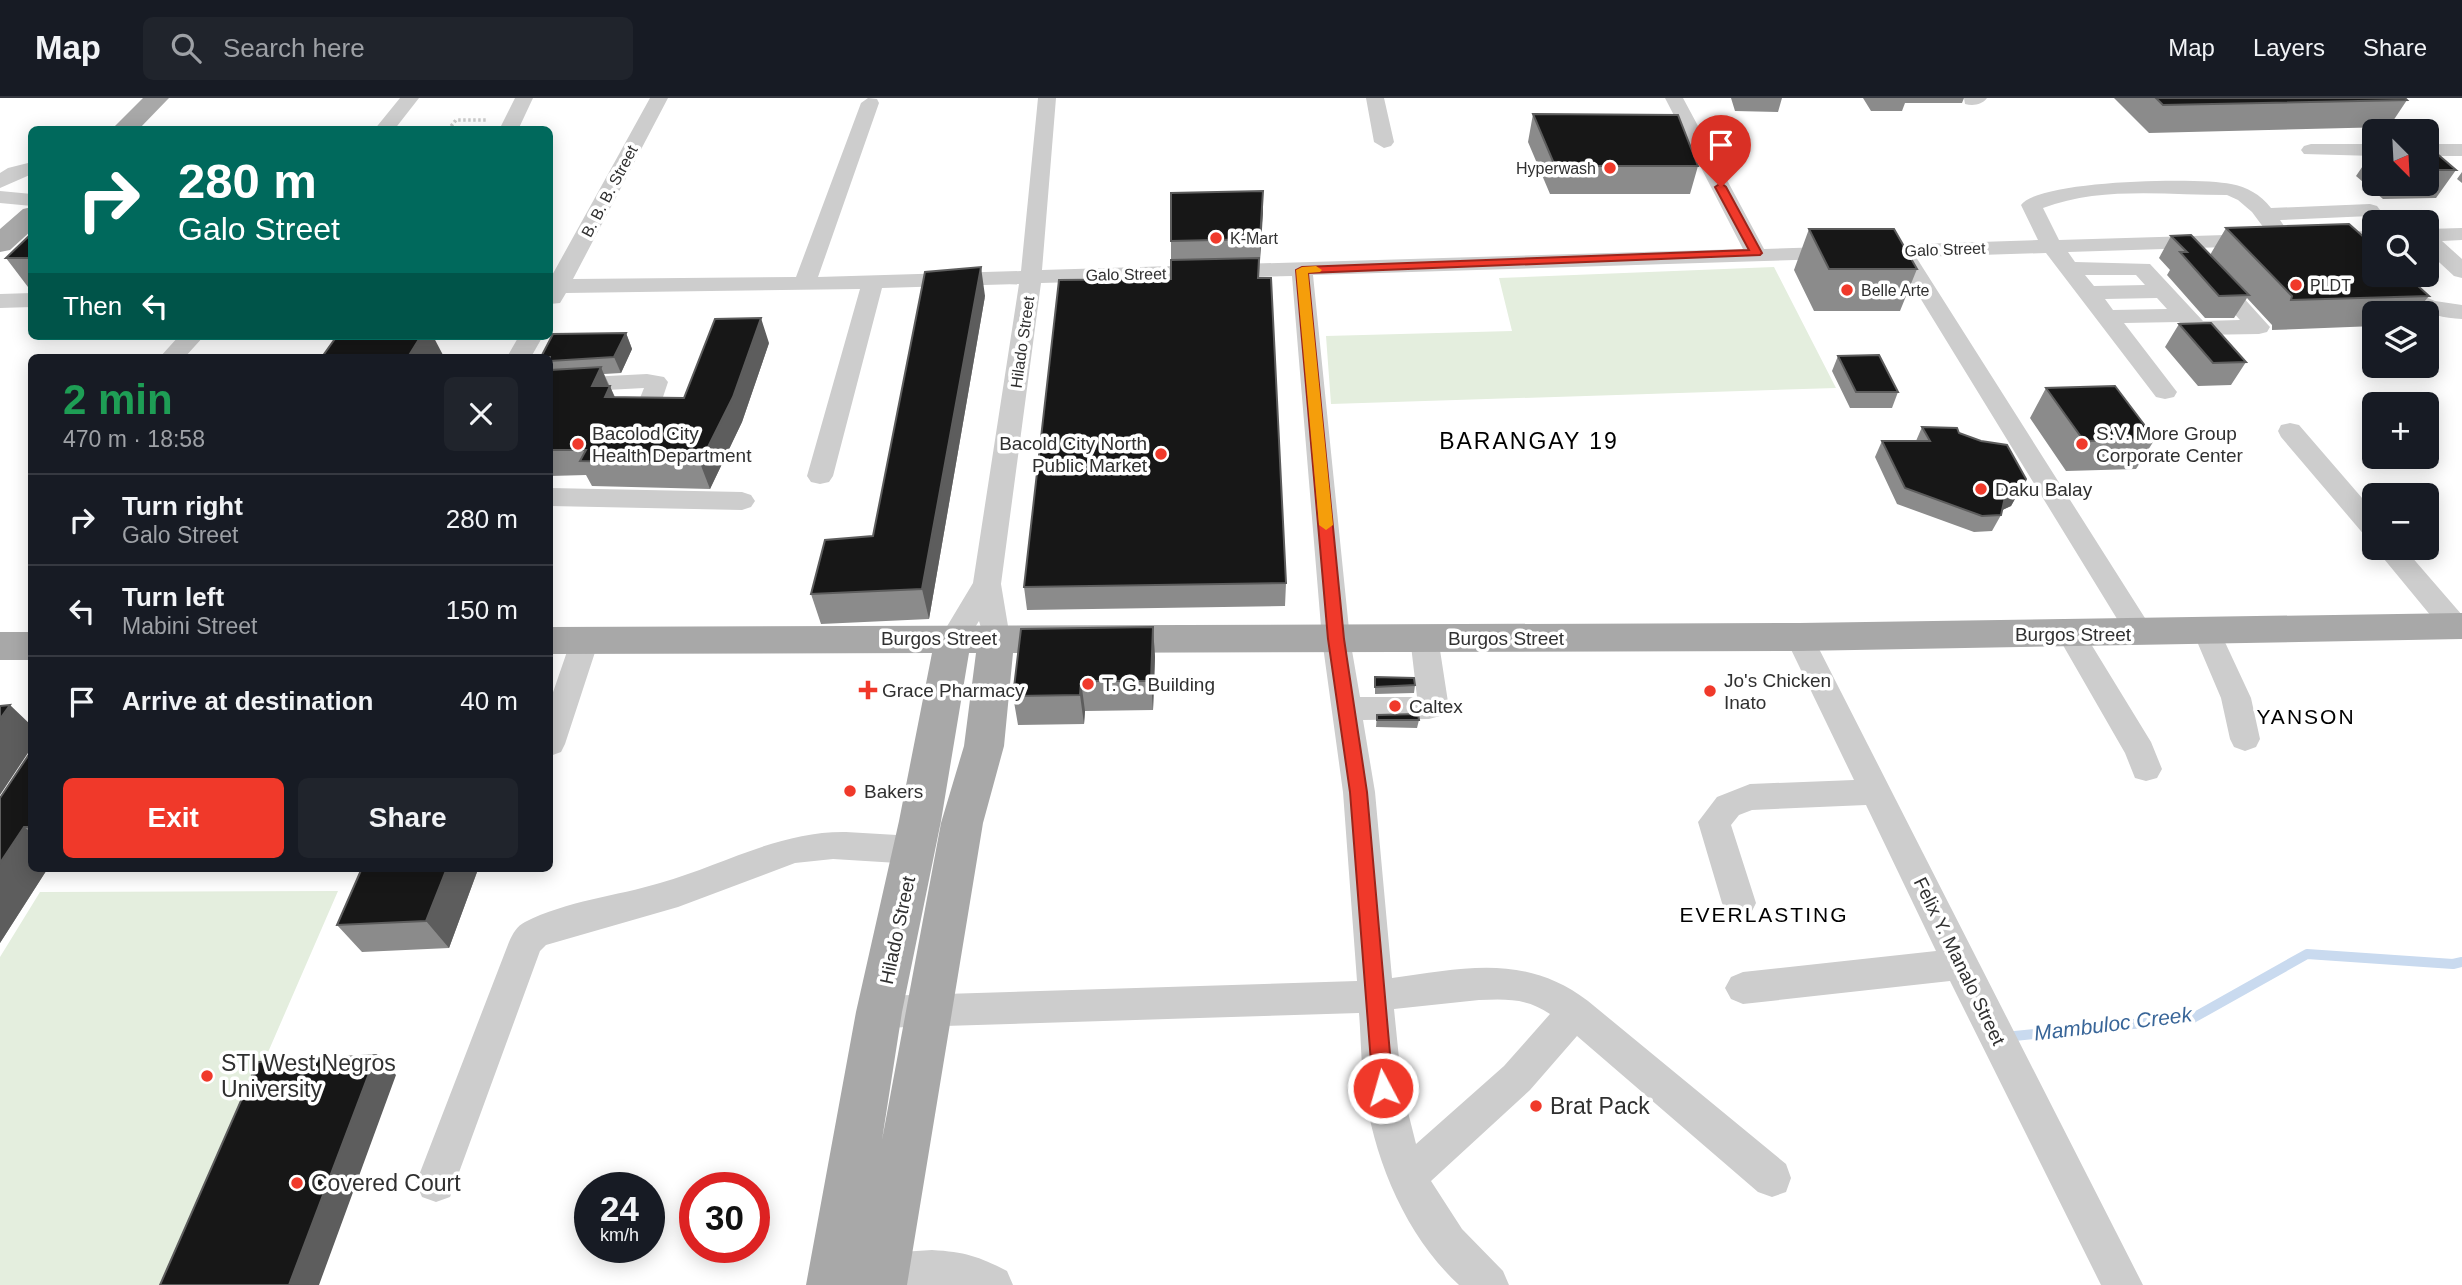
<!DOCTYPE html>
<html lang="en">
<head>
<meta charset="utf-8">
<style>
  :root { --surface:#171b24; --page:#20242c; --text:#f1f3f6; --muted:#9ea1a6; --line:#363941; --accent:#f0392a }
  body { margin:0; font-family:Arial,sans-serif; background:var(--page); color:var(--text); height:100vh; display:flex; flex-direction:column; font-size:26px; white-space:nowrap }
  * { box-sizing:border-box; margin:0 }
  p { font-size:23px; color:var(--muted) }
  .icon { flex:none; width:38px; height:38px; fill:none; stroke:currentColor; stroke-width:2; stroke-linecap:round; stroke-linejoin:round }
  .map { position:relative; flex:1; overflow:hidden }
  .details { position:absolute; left:28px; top:256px; width:525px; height:518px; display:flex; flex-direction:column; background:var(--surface); border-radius:10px; box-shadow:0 4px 18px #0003 }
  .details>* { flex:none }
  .guide { position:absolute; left:28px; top:28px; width:525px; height:214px; border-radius:10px; box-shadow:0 4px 18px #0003; background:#00695c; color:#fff; overflow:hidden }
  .needle { width:46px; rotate:156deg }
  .fabs { position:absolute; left:2362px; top:21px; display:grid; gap:14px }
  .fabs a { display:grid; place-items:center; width:77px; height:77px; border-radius:10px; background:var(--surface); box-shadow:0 4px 18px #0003; font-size:35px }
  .speed { position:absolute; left:574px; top:1074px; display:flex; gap:14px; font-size:35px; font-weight:700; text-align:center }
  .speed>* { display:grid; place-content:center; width:91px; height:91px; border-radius:50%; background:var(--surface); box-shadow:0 4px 18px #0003; line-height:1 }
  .speed small { font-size:18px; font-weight:400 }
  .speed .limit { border:10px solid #d22; background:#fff; color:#111 }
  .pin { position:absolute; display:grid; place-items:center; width:60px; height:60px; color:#fff; margin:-72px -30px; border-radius:50% 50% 50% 0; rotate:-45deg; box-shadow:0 0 7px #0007 }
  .pin .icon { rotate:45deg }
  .me { position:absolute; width:77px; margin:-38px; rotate:354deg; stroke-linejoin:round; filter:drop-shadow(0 0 5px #0008) }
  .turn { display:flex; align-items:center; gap:24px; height:147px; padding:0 35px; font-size:32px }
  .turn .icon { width:91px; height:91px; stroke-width:2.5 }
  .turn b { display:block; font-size:49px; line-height:60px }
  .then { display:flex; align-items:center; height:66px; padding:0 35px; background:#0003; gap:14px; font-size:26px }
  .round { display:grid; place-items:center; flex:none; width:74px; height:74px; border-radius:10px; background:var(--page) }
  .head { display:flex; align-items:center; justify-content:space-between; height:119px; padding:0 35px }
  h1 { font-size:42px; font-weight:700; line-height:52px; color:#1e9e55 }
  .action { display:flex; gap:14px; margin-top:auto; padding:14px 35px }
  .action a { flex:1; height:80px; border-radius:10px; background:var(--accent); color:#fff; font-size:28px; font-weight:700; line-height:80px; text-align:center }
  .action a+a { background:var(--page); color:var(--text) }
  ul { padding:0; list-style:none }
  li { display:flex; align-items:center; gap:21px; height:91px; padding:0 35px; border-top:2px solid var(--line) }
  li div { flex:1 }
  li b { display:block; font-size:26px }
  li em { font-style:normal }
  header { display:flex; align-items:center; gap:42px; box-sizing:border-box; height:98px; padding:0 35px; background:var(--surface); border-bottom:2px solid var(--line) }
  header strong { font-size:33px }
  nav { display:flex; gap:38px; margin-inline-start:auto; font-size:24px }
  .search { width:490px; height:63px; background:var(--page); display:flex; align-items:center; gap:18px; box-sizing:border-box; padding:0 24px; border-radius:10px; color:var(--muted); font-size:26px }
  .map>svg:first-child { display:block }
</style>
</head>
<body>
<header>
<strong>Map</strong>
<div class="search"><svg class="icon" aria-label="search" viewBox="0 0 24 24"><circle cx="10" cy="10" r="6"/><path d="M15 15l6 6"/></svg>Search here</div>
<nav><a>Map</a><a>Layers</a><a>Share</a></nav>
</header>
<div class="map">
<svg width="2462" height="1187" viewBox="0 0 2462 1187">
  <rect width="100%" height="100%" fill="#fff"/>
  <path fill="#e4eede" d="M1774 169 1836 290 1331 306 1326 238 1512 233 1499 180Z
    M338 793 167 1187H0V859L40 794Z"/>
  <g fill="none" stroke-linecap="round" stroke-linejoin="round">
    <path stroke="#c9daef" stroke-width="10" d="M2005 939 2193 920 2307 856 2453 866 2462 864"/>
    <path stroke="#cdcdcd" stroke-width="3.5" stroke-dasharray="2.5 2.5" stroke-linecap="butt" d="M448 32 456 22H488"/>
    <path fill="#cdcdcd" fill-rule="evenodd" d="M400 0H419L394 32H374Z
      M515 0H533L518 32H499Z
      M650 0H668L573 181 796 179 861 5 868 0 877 1 879 5 818 179 1021 173 1038 0H1056L1042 172 1743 151 1665 0H1683L1764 151 2038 142 2021 107C2038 82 2199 79 2231 86 2247 89 2260 96 2271 110L2370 106 2377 108 2380 112 2377 116 2370 118 2280 122 2293 141 2289 145H2275L2252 114 2238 102 2227 97C2167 97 2100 88 2043 110L2059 142 2259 136 2267 137 2270 142 2267 147 2259 148 2068 154 2075 164 2150 166 2203 223 2240 222 2202 180 2205 175H2221L2270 229 2267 234 2259 236 2197 237 2189 235 2179 224 2124 225 2177 294 2174 299 2165 301 2156 299 2046 155 1916 159 2150 528 2154 535 2150 542 2140 545 2130 542 1895 159 1313 177 1350 541 1360 599H1417L1410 539 1414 532 1424 529 1434 532 1438 539 1448 604 1440 618 1429 621 1363 622 1375 694 1392 880C1464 870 1525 855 1588 903L1786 1066 1791 1080 1786 1094 1772 1099 1758 1094 1577 938 1530 992 1431 1083 1462 1131 1503 1173 1509 1187H1459C1405 1137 1374 1061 1364 989 1361 965 1361 939 1359 915L879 930 866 925 861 914 866 903 879 898 1357 883 1343 694 1322 541 1292 178 1041 185 1001 486 1010 540 1006 547 996 550 986 547 979 523 964 547 954 550 944 547 940 540 973 485 1019 186 882 190 833 378 829 384 820 386 811 384 807 378 860 191 566 195 560 205 550 206V181ZM2085 177H2136L2145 187 2094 188ZM2157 200 2167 211 2113 212 2105 201ZM1479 902C1506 901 1527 900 1550 916L1504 968 1416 1046 1402 990 1394 911Z
      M1366 0H1384L1394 44 1391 48 1384 50 1374 44Z
      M1964 0H1987C1982 7 1973 8 1965 6Z
      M2311 46H2375V58L2304 56 2301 52 2304 48Z
      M2427 46H2462V58H2427Z
      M32 64V76L0 90V75L8 70Z
      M0 93 32 96V108L0 105Z
      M2462 130V142L2442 143 2462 161V180L2454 178 2427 153V131Z
      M2375 133V145L2323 146 2316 144 2312 140 2316 136 2323 134Z
      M2375 171V177H2391L2414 194 2435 203 2462 207V221C2426 219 2398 205 2370 182L2367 177Z
      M32 195V209L0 210V196Z
      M179 238H204L185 259H160Z
      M519 238H543L531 259H507Z
      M647 276 664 279 668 284 661 305 652 307 643 305 640 300 644 290 550 295V281Z
      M2290 325 2299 327 2375 415V442L2366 439 2281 339 2278 333 2281 327Z
      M550 390 742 394 751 397 755 403 751 409 742 412 550 408Z
      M2375 450H2404L2462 517V536L2455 538 2445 535Z
      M2207 524 2217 527 2251 600 2260 641 2256 649 2245 653 2234 649 2230 641 2221 600 2193 534 2197 527Z
      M2070 525 2080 528 2151 644 2162 671 2157 680 2146 683 2135 680 2125 655 2056 535 2060 528Z
      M1799 529 1809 532 1813 539 2143 1187H2101L1950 883 1743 906 1731 901 1725 890 1731 879 1743 874 1936 853 1866 707 1752 712 1739 717 1731 727 1756 805 1751 815 1739 819 1727 815 1722 805 1698 724 1717 699 1750 686 1854 682 1785 539 1789 532Z
      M585 531 595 535 599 542 565 646 561 654 550 658V603L571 542 575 535Z
      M846 734 914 738 926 742 930 752 926 762 914 766 833 761 795 765 678 809 546 847 540 853 450 1099 436 1104 422 1099 416 1085 509 844C513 835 517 828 525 824 566 803 617 798 660 785 723 767 779 733 846 734Z
      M932 1152C965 1154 978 1158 1007 1173L1013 1187H853L849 1176 855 1162 869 1156Z"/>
    <path fill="#a8a8a8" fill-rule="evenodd" d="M143 0H169L138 32H111Z
      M32 109V132L10 152 0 154V131L23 111Z
      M2462 515V541L1799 553 1013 555 1004 648 983 725 907 1187H806L856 914 899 723 932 555 550 556V529L1799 525ZM969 555H976L964 648 941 725 882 1042 902 914 941 723Z
      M0 534H32V562H0Z"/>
  </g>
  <path fill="#8b8b8b" d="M1731 0H1782L1778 14 1735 13Z
    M1863 0H1964L1962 5H1905L1902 13H1871Z
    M2114 0H2405L2407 2 2389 29 2149 35Z
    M1533 16 1698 68 1690 96H1550L1528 44Z
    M2427 48 2456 72 2436 100 2383 101 2356 78 2375 50V86H2427Z
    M2462 74V85L2457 81Z
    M1263 93 1259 180 1286 485 1285 508 1027 512 1024 489 1171 181V143Z
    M2226 130 2429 198 2415 215H2375V228L2272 232V227L2247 200 2234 220H2205L2167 177 2170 172 2159 160 2171 138 2210 157Z
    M1809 131 1917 171 1900 213H1814L1794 172Z
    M32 135V189H28L6 160Z
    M985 198 929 521 821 526 811 496 873 438Z
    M2179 226 2246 264 2231 287 2198 288 2165 249Z
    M626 235 632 251 621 275 604 276 615 299 684 300 769 245 742 324 710 391 592 388 586 377 550 378V259Z
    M1838 258 1898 294 1892 310H1850L1832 273Z
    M2046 290 2155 341 2136 371 2066 373 2030 320Z
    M1922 329 1959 335 2026 381 2011 408 2002 412 2001 417 1992 433 1974 434 1897 406 1875 359 1882 343H1916Z
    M1153 529 1155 559 1153 612 1085 613 1084 626 1018 627 1013 598Z
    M1375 579 1415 587 1414 595 1375 596Z
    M1377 617 1419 622 1417 630 1376 629Z
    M32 652V770H48L0 845Z
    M477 774 449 850 362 854 337 827Z"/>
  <path fill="#5d5d5d" d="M1263 93V115L1260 163V141Z
    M981 169 985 198 929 521 922 491Z
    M761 220 769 245 742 324 710 391 700 365Z
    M626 235 632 251 621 275 614 259Z
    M421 238H433L443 257 442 259H408Z
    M601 269 609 289 610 288 620 313 592 288Z
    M2020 392 2011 408 1996 415 2005 399Z
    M1153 529 1155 559 1153 612 1151 583Z
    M1081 583 1085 613 1084 626 1080 597Z
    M10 607 32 628V649L0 697V621Z
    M24 729 32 735V770H48L0 845V765Z
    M447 770H474L477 774 449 850 426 823Z
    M376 957 396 977 319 1187H289Z"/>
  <path fill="#171717" stroke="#5d5d5d" stroke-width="2" d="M2156 0H2405L2407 2 2163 7Z
    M1533 16 1678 17 1698 68H1555Z
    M2427 48H2428L2456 72H2427Z
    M1263 93 1260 141 1171 143V95Z
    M2349 126 2375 149V177H2406L2429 198 2291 202 2292 198 2226 130Z
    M1809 131H1894L1917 171H1829Z
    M32 135V160H6Z
    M2191 137 2249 197 2219 198 2180 154H2187L2171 138Z
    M1259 160 1258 180H1271L1286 485 1024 489 1059 182 1171 181V162Z
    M981 169 922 491 811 496 825 442 873 438 925 174Z
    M761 220 733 299 700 365 580 363 586 352H550V272L601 269 592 288H610L605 299 684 300 715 221Z
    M2211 225 2246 264 2213 265 2179 226Z
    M626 235 614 259 550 263V259H541L553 236Z
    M337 238H421L408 259H322Z
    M1879 257 1898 294H1856L1838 258Z
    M2115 288 2155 341 2084 343 2046 290Z
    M1922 329 1957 330 1959 335 1981 343 2007 347 2026 381 2020 392 2005 399 2001 417 1982 418 1905 390 1882 343H1930Z
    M1153 529 1151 583H1081L1080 597 1013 598 1021 531Z
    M1375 579 1414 580 1415 587 1375 589Z
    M10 607 0 621V608Z
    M1418 616 1419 622H1377V617Z
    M32 652V729H24L0 765V700Z
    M362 770H447L426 823 337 827Z
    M376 957 289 1187H160L258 964Z"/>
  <path fill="#f0392a" stroke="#9c251b" stroke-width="2" d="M1721 85 1726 89 1762 155 1760 157 1308 175 1344 541 1367 694 1393 990 1390 997 1383 1000 1376 997 1373 990 1350 694 1328 541 1296 172 1302 169 1749 152 1715 89Z"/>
  <path fill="#f59e0b" d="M1316 168 1322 172 1320 174 1308 175 1333 427 1326 432 1319 427 1296 172 1302 169Z"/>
  <g fill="#f0392a" stroke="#fff" stroke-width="2.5">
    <circle cx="1610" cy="70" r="7"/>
    <circle cx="1216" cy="140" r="7"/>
    <circle cx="2296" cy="187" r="7"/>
    <circle cx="1847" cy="192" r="7"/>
    <circle cx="578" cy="346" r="7"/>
    <circle cx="2082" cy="346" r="7"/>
    <circle cx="1161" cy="356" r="7"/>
    <circle cx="1981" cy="391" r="7"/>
    <circle cx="1088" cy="586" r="7"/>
    <path d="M864.5 581.5h7v7h7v7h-7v7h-7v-7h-7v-7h7z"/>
    <circle cx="1710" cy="593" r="7"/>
    <circle cx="1395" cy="608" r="7"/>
    <circle cx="850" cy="693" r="7"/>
    <circle cx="207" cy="978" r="7"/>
    <circle cx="1536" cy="1008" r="7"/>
    <circle cx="297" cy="1085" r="7"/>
  </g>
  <g text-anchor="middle" stroke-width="7" stroke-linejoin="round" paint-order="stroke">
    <g font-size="16" fill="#303030" stroke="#fff" text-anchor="start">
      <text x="1596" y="76" text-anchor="end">Hyperwash</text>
      <text x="1230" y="146">K-Mart</text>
      <text x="2310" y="193">PLDT</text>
      <text x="1861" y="198">Belle Arte</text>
    </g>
    <g font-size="16" fill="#303030" stroke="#fff">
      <text transform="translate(609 93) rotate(-62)" y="6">B. B. B. Street</text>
      <text transform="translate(1945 151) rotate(-2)" y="6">Galo Street</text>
      <text transform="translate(1126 176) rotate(-1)" y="6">Galo Street</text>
      <text transform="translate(1022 244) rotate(-82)" y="6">Hilado Street</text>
    </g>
    <g font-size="19" fill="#303030" stroke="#fff" text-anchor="start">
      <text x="592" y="342">Bacolod City<tspan x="592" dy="22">Health Department</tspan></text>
      <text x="2096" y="342">S.V. More Group<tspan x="2096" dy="22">Corporate Center</tspan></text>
      <text x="1147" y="352" text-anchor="end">Bacold City North<tspan x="1147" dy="22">Public Market</tspan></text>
      <text x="1995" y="398">Daku Balay</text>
      <text x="1724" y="589">Jo's Chicken<tspan x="1724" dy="22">Inato</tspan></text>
      <text x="1102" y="593">T. G. Building</text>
      <text x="882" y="599">Grace Pharmacy</text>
      <text x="1409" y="615">Caltex</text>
      <text x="864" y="700">Bakers</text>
    </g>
    <g font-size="19" fill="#303030" stroke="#fff">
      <text x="2073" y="543">Burgos Street</text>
      <text x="939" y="547">Burgos Street</text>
      <text x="1506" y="547">Burgos Street</text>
      <text transform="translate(897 832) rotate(-78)" y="7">Hilado Street</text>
      <text transform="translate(1960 863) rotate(64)" y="7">Felix Y. Manalo Street</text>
    </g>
    <g font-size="21" letter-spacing="2" fill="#000" stroke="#fff">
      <text x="2306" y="626">YANSON</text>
      <text x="1764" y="824">EVERLASTING</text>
    </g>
    <g font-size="21" font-style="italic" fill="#386598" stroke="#fff">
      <text transform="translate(2113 926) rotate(-7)" y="7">Mambuloc Creek</text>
    </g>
    <g font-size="23" letter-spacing="2" fill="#000" stroke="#fff">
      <text x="1529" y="351">BARANGAY 19</text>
    </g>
    <g font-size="23" fill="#303030" stroke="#fff" text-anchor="start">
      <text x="221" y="973">STI West Negros<tspan x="221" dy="26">University</tspan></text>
      <text x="1550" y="1016">Brat Pack</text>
      <text x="311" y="1093">Covered Court</text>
    </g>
  </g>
</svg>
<div class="fabs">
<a><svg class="needle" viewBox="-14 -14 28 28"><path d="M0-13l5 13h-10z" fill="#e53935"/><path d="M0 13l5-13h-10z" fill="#9ea1a6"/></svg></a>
<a><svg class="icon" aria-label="search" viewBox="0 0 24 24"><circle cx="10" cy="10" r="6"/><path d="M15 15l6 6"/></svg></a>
<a><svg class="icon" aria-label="layers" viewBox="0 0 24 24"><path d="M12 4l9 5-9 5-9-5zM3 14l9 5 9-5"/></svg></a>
<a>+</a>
<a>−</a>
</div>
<div class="speed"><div>24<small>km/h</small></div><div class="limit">30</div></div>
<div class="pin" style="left:1721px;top:89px;background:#d93025"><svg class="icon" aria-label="arrive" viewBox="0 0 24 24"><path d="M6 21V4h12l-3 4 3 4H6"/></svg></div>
<svg class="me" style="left:1383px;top:990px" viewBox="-20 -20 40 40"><circle r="17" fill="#f0392a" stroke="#fff" stroke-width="3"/><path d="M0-11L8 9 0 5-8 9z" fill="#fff"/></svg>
<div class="guide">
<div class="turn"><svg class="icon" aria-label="right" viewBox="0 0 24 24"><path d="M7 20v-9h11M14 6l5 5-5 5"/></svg><div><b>280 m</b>Galo Street</div></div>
<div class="then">Then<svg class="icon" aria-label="left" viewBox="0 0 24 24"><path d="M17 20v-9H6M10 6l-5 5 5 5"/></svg></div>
</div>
<section class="details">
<div class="head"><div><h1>2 min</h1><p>470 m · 18:58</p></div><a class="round"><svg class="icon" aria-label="close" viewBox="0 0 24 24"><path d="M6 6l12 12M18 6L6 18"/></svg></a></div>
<ul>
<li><svg class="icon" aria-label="right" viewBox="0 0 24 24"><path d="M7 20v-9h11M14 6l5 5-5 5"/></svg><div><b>Turn right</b><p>Galo Street</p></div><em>280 m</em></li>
<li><svg class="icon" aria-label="left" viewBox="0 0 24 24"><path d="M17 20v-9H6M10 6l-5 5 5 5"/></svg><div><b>Turn left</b><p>Mabini Street</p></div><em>150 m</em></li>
<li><svg class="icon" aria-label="arrive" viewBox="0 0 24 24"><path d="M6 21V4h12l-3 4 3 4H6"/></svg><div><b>Arrive at destination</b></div><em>40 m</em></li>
</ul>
<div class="action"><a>Exit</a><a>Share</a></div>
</section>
</div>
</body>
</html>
